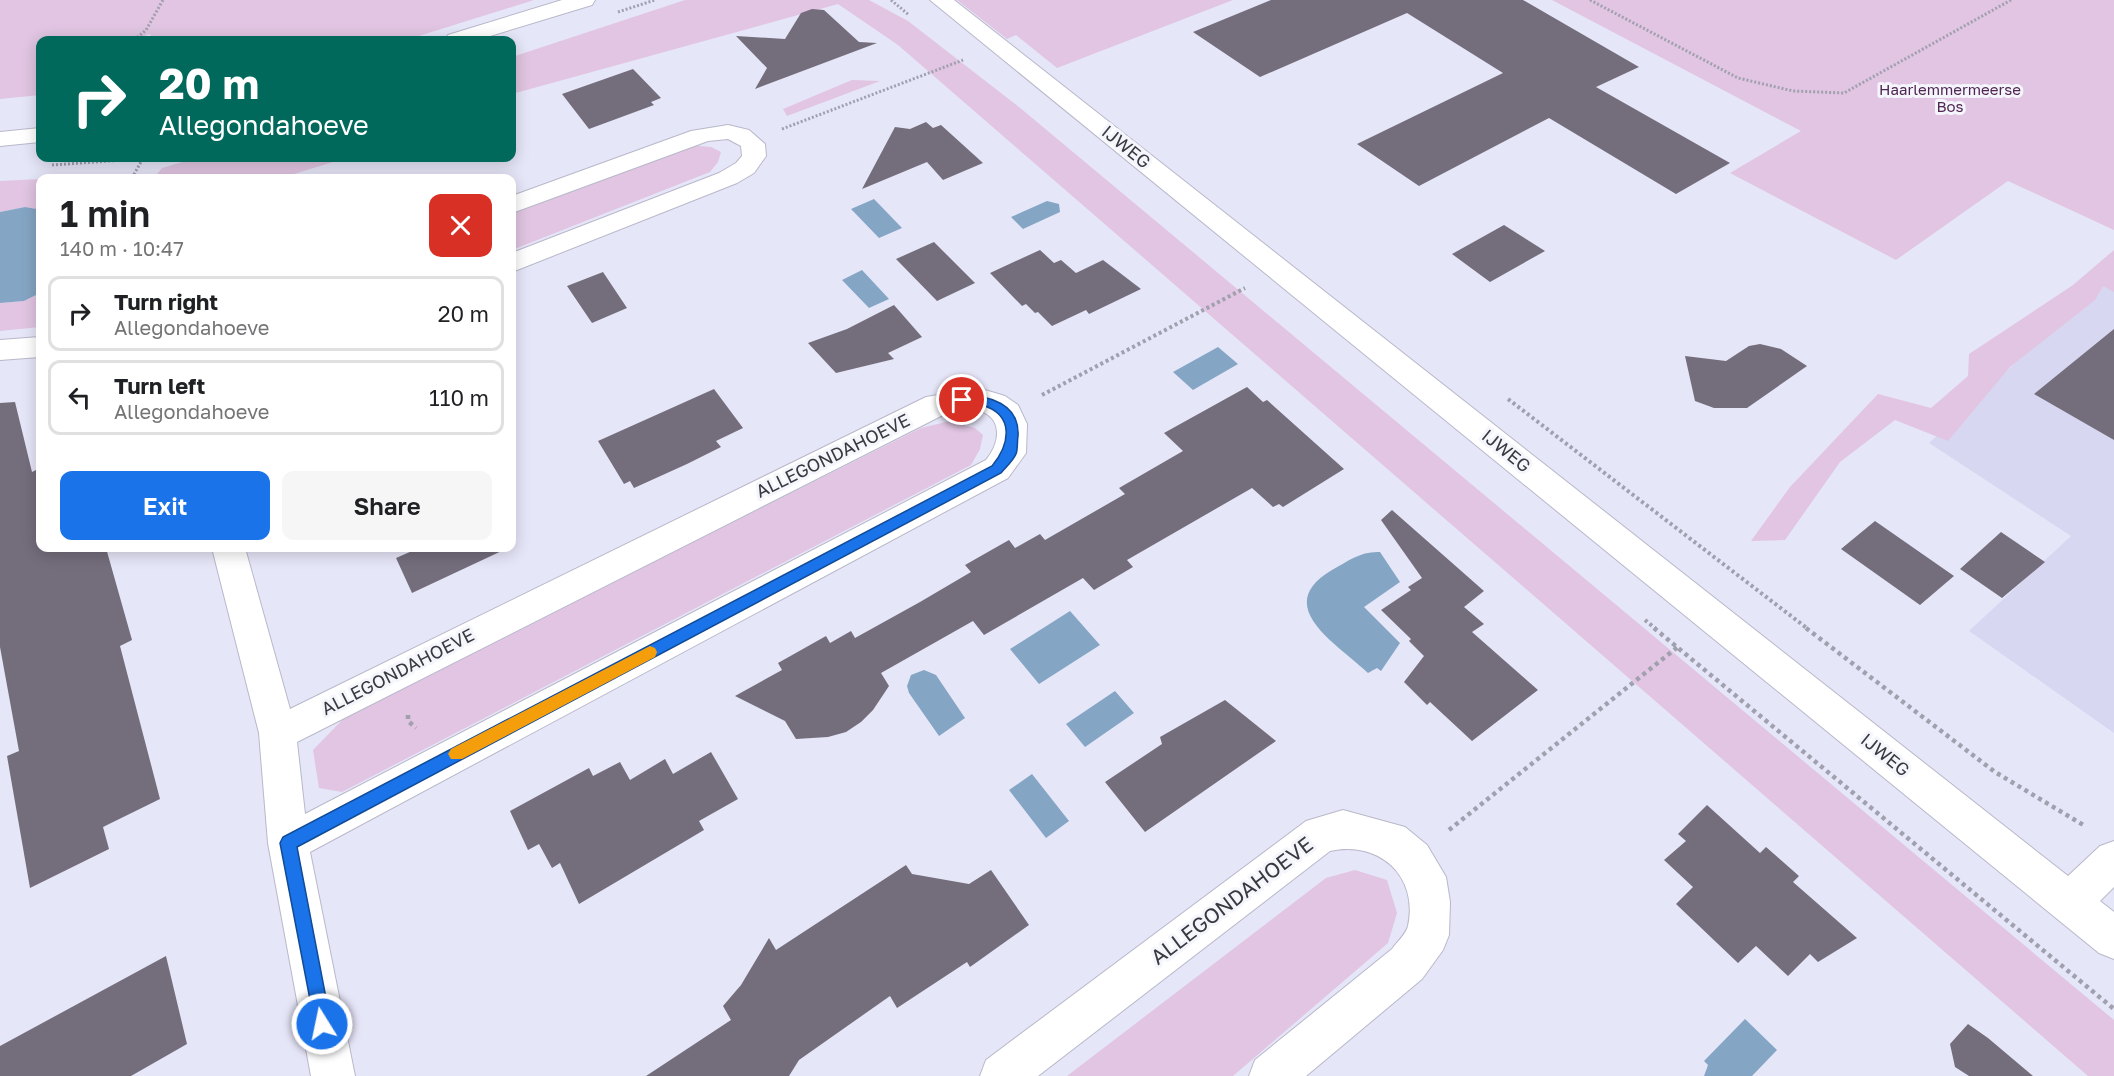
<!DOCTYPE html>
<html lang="en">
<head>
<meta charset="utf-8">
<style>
  :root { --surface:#fff; --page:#f6f6f6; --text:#202124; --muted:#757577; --line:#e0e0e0; --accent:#1a73e8 }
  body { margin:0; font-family:"Golos Text",sans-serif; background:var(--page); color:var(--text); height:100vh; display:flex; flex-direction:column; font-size:22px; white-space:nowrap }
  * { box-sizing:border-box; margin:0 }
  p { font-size:20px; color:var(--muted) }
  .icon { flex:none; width:33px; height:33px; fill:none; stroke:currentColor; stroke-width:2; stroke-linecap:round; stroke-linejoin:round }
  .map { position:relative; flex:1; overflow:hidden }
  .details { position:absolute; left:36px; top:174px; width:480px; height:378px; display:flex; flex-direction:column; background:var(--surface); border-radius:12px; box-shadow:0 3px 15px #0003 }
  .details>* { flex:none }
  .guide { position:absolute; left:36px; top:36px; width:480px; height:126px; border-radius:12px; box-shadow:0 3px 15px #0003; background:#00695c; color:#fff; overflow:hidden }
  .pin { position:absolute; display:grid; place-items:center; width:51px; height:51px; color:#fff; margin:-26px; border:3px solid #fff; border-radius:50%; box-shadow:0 2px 6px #0007 }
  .me { position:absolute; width:66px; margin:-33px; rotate:350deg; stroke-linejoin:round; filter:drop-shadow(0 0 4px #0008) }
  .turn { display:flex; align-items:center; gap:21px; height:126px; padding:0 24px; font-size:27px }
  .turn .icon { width:78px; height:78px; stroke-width:2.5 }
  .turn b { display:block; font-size:42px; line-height:51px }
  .round { display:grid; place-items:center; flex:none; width:63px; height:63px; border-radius:12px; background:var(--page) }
  .overview { display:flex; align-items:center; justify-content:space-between; height:102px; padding:0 24px }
  h1 { font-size:36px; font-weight:600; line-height:45px }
  .cta { display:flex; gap:12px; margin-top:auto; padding:12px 24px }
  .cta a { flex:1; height:69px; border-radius:12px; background:var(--accent); color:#fff; font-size:24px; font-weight:600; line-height:69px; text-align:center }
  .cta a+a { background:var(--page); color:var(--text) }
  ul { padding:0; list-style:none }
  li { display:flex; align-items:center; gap:18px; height:75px; margin:0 12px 9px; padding:0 12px; border:3px solid var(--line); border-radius:12px }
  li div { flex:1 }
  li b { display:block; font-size:22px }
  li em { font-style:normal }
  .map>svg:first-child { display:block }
</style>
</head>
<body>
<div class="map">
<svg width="2114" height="1076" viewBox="0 0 2114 1076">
  <rect width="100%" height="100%" fill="#e6e6f9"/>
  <path fill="#d8d7f1" d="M2114 271V733L1969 631 2071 536 1929 443Z"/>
  <path fill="#e1c5e2" d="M0 0H534L406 40H148L151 34 146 35 143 40H40V95L0 99Z
    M685 0H869L908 21 1019 107 2114 1020V1076H2088L898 45 838 4 512 94V57Z
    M957 0H1233L1057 68 1016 35 1007 39Z
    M1552 0H2114V230L2008 181 1896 260 1730 173 1801 131Z
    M852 80 880 81 787 116 783 109Z
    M688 145 711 147 721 152 718 162 710 172 512 250V212Z
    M196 158H346L281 178H154L162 168Z
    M40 179V216L37 209 25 207 0 212V181Z
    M2114 250V292L2103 286 2095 300 2010 367 1948 441 1895 420 1840 462 1785 540 1751 541 1790 487 1878 394 1931 408 1968 376 1969 354 2073 285Z
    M40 293V327L0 331V303L24 301Z
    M950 421 975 428 983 435 980 449 971 465 342 792 319 788 313 750 347 715 921 428Z
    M1355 870 1387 880 1397 913 1388 943 1233 1076H1067L1326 878Z"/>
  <path fill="#84a5c4" d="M874 199 902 228 879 238 851 209Z
    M1047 201 1059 204 1060 212 1023 229 1011 217Z
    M25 207 37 209 40 216V293L24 301 0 303V212Z
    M862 270 889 299 869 308 842 280Z
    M1218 347 1238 364 1193 390 1173 372Z
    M1380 552 1400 582 1364 607 1400 643 1381 671 1377 668 1368 673C1336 643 1271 606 1332 570 1348 561 1361 551 1380 552Z
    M1070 611 1100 645 1039 684 1010 649Z
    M924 670 936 675 965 718 939 736 909 693 907 686 911 675Z
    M1115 691 1134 713 1085 747 1066 724Z
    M1032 774 1069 821 1046 838 1009 790Z
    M1745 1019 1777 1050 1752 1076H1704L1708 1065 1704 1061Z"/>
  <path fill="#746d7c" d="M1271 0H1523L1639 67 1596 87 1730 163 1676 194 1549 118 1419 186 1357 144 1503 73 1407 13 1260 77 1193 32Z
    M812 9 824 10 859 42 877 43 755 89 767 68 736 36 785 39 801 13Z
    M633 69 661 98 651 102 654 105 589 129 562 94Z
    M926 122 933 128 941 125 983 163 943 180 927 162 862 189 895 127 910 129Z
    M1504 225 1545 251 1490 282 1452 254Z
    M934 242 975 283 937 301 896 259Z
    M1040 250 1054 263 1061 260 1076 273 1103 260 1141 289 1089 314 1086 310 1052 326 1038 312 1035 313 1026 304 1022 306 990 273Z
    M603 272 627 308 592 323 567 286Z
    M894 305 922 337 888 353 894 359 836 373 808 343 847 329Z
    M2114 329V440L2034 394Z
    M1760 344 1781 349 1807 366 1747 408H1714L1695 401 1685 356 1726 361 1749 346Z
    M1247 387 1263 402 1267 400 1344 469 1283 507 1279 504 1273 507 1252 488 1127 560 1133 567 1094 590 1083 578 984 635 973 621 881 673 889 686 873 710 861 722 846 732 828 737 796 739 785 721 735 696 782 670 778 663 826 636 830 643 851 631 855 638 920 602 971 572 965 565 1009 540 1015 548 1040 534 1045 540 1125 494 1119 488 1183 451 1164 433Z
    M714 389 743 428 716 441 721 447 687 464 634 488 630 481 624 484 598 441Z
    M15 402 32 472 40 468V548H106L132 640 120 646 160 799 103 827 109 849 30 888 7 756 19 751 0 647V403Z
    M1392 510 1484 591 1464 607 1484 624 1472 632 1538 690 1472 741 1430 702 1427 705 1404 682 1424 656 1409 641 1411 639 1381 610 1411 590 1408 587 1422 578 1381 520Z
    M1875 521 1954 576 1920 605 1841 549Z
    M2001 532 2045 562 2002 598 1960 569Z
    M419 548H508L412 593 396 558Z
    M1225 700 1276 741 1145 832 1105 782 1162 744 1160 737Z
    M711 752 738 799 699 821 704 830 579 904 560 863 552 868 539 844 528 850 510 811 589 768 593 776 620 762 630 780 665 759 673 774Z
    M1707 805 1760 853 1766 847 1799 876 1793 882 1857 938 1818 962 1810 954 1788 976 1756 946 1738 963 1676 904 1693 887 1664 860 1686 841 1678 834Z
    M906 865 912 874 969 884 991 870 1029 925 970 967 967 962 897 1008 890 996 799 1060 789 1076H646L731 1020 723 1006 741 985 769 938 776 950Z
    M166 956 187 1044 131 1076H0V1046Z
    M1968 1024 1988 1038 2033 1076H1969L1955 1067 1950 1044Z"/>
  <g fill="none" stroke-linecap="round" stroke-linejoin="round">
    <defs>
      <path id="minor" d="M562 0H595L592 5 477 40H445L448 35Z
        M930 0H954L2068 876 2100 846 2114 841V887L2100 901 2114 912V959L2099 953Z
        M728 125 749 130 765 144 766 156 754 173 737 183 512 272V253L719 173 736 163 742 156 741 146 728 139 708 141 512 213V196L691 131Z
        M40 128V142L0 146V132Z
        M40 337V357L0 360V340Z
        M978 388 1005 396 1018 405 1027 424 1026 453 1008 478 310 852 355 1076H311L268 843 259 733 212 548H245L290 709 926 397ZM978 410C1004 418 1000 443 986 460L305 814 297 742 943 415Z
        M1343 810 1405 827 1427 845 1446 877 1450 902 1449 935 1443 950 1422 979 1306 1076H1249L1255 1060 1392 949C1397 942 1406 934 1408 926 1419 875 1378 840 1330 851L1038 1076H980L986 1060 1306 821Z"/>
    </defs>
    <use href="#minor" stroke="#b8b8ca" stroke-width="2"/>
    <path stroke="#a0a0ae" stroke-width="3" stroke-dasharray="2 2" stroke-linecap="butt" d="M891 0 909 15
      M1590 0 1738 78 1793 91 1844 93 2011 0
      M618 12 655 0
      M134 40 146 30 163 0
      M782 129 963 60
      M52 165 152 158
      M132 178 142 160"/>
    <path stroke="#a0a0ae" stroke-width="4" stroke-dasharray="3 3" stroke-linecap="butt" d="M1042 395 1245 288
      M1508 399 1808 629
      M1645 620 1656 629"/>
    <path stroke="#a0a0ae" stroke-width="4.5" stroke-dasharray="4 4" stroke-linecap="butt" d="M1654 628 2114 1009
      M1806 628 1995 772 2085 826
      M408 715V721L416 728
      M1449 830 1679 646"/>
    <use href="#minor" fill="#fff" fill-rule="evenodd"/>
  </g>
  <path fill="#1a73e8" stroke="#114b97" stroke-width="1.5" d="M962 395C989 395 1020 404 1018 436 1017 441 1018 449 1016 454 1013 461 1006 467 1001 473L297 847 331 1024 329 1031 322 1033 316 1031 280 843 283 837 992 466C1010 444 1015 415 982 405 974 403 966 405 958 403L956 400Z"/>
  <path fill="#f59e0b" d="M650 646 655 648 657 652 655 657 462 759H451L448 754 451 749Z"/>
  <g text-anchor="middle" stroke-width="6" stroke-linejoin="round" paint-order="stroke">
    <g font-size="15" fill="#4f2652" stroke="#f5f5fc">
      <text x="1950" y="95">Haarlemmermeerse<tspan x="1950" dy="17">Bos</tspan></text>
    </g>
    <g font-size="18" fill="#393941" stroke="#f5f5fc">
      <text transform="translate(1126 147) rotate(39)" y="6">IJWEG</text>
      <text transform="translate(1506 451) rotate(39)" y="6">IJWEG</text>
      <text transform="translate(833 456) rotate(-26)" y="6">ALLEGONDAHOEVE</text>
      <text transform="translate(398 672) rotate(-27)" y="6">ALLEGONDAHOEVE</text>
      <text transform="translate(1885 755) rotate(39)" y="6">IJWEG</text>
    </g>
    <g font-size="21" fill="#393941" stroke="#f5f5fc">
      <text transform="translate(1232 901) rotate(-37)" y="7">ALLEGONDAHOEVE</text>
    </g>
  </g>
</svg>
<div class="pin" style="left:962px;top:400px;background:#d93025"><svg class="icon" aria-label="arrive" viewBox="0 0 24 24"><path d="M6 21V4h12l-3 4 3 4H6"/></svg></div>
<svg class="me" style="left:322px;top:1024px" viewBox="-20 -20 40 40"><circle r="17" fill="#1a73e8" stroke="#fff" stroke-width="3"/><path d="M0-11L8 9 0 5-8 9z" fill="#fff"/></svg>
<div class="guide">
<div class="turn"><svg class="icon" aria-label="right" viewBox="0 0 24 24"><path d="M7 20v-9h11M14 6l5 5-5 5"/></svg><div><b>20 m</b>Allegondahoeve</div></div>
</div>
<section class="details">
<div class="overview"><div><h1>1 min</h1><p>140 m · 10:47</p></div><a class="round" style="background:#d93025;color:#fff"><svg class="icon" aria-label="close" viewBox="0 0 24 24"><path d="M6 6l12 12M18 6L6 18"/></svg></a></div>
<ul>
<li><svg class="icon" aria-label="right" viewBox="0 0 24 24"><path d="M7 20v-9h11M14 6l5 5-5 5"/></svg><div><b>Turn right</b><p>Allegondahoeve</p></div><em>20 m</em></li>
<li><svg class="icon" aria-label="left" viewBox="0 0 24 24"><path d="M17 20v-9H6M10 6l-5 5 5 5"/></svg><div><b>Turn left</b><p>Allegondahoeve</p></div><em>110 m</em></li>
</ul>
<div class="cta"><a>Exit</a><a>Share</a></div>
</section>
</div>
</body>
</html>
